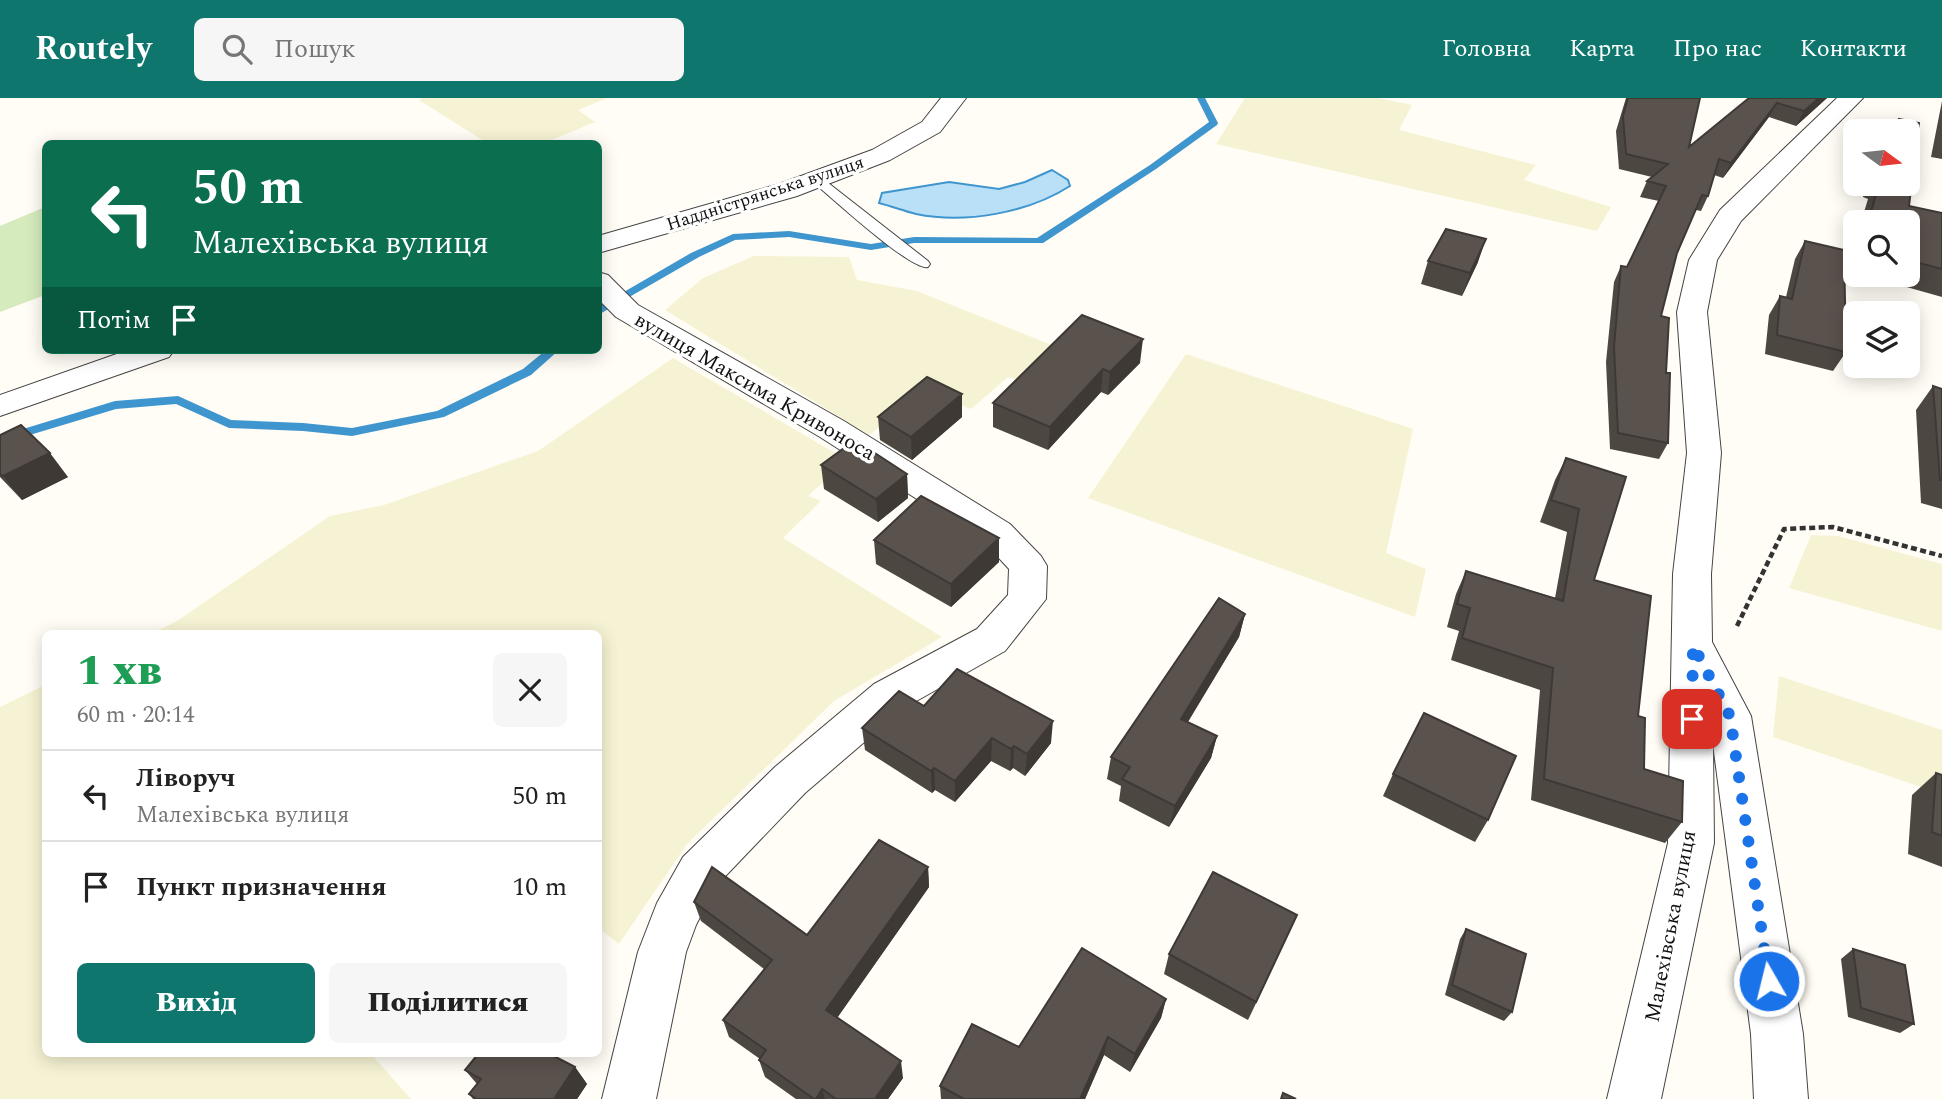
<!DOCTYPE html>
<html lang="uk">
<head>
<meta charset="utf-8">
<style>
  :root { --surface:#fff; --page:#f6f6f6; --text:#222; --muted:#767676; --line:#e0e0e0; --accent:#0f766e }
  body { margin:0; font-family:Spectral,serif; background:var(--page); color:var(--text); height:100vh; display:flex; flex-direction:column; font-size:26px; white-space:nowrap }
  * { box-sizing:border-box; margin:0 }
  p { font-size:23px; color:var(--muted) }
  .icon { flex:none; width:38px; height:38px; fill:none; stroke:currentColor; stroke-width:2; stroke-linecap:round; stroke-linejoin:round }
  .map { position:relative; flex:1; overflow:hidden }
  .side { position:absolute; left:42px; top:532px; width:560px; height:427px; display:flex; flex-direction:column; background:var(--surface); border-radius:10px; box-shadow:0 4px 18px #0003 }
  .side>* { flex:none }
  .top-card { position:absolute; left:42px; top:42px; width:560px; height:214px; border-radius:10px; box-shadow:0 4px 18px #0003; background:#0b6e4f; color:#fff; overflow:hidden }
  .needle { width:46px; rotate:105deg }
  .tools { position:absolute; left:1843px; top:21px; display:grid; gap:14px }
  .tools a { display:grid; place-items:center; width:77px; height:77px; border-radius:10px; background:var(--surface); box-shadow:0 4px 18px #0003; font-size:35px }
  .pin { position:absolute; display:grid; place-items:center; width:60px; height:60px; color:#fff; margin:-30px; border-radius:14px; box-shadow:0 4px 10px #0006 }
  .me { position:absolute; width:77px; margin:-38px; rotate:352deg; stroke-linejoin:round; filter:drop-shadow(0 0 5px #0008) }
  .turn { display:flex; align-items:center; gap:24px; height:147px; padding:0 35px; font-size:32px }
  .turn .icon { width:91px; height:91px; stroke-width:2.5 }
  .turn b { display:block; font-size:49px; line-height:60px }
  .then { display:flex; align-items:center; height:66px; padding:0 35px; background:#0003; gap:14px; font-size:26px }
  .round { display:grid; place-items:center; flex:none; width:74px; height:74px; border-radius:10px; background:var(--page) }
  .summary { display:flex; align-items:center; justify-content:space-between; height:119px; padding:0 35px }
  h1 { font-size:42px; font-weight:800; line-height:52px; color:#1e9e55 }
  .primary-button { display:flex; gap:14px; margin-top:auto; padding:14px 35px }
  .primary-button a { flex:1; height:80px; border-radius:10px; background:var(--accent); color:#fff; font-size:28px; font-weight:800; line-height:80px; text-align:center }
  .primary-button a+a { background:var(--page); color:var(--text) }
  ul { padding:0; list-style:none }
  li { display:flex; align-items:center; gap:21px; height:91px; padding:0 35px; border-top:2px solid var(--line) }
  li div { flex:1 }
  li b { display:block; font-size:26px }
  li em { font-style:normal }
  header { display:flex; align-items:center; gap:42px; box-sizing:border-box; height:98px; padding:0 35px; background:var(--accent); color:#fff }
  header strong { font-size:33px }
  nav { display:flex; gap:38px; margin-inline-start:auto; font-size:24px }
  .search { width:490px; height:63px; background:var(--page); display:flex; align-items:center; gap:18px; box-sizing:border-box; padding:0 24px; border-radius:10px; color:var(--muted); font-size:26px }
  .map>svg:first-child { display:block }
</style>
</head>
<body>
<header>
<strong>Routely</strong>
<div class="search"><svg class="icon" aria-label="search" viewBox="0 0 24 24"><circle cx="10" cy="10" r="6"/><path d="M15 15l6 6"/></svg>Пошук</div>
<nav><a>Головна</a><a>Карта</a><a>Про нас</a><a>Контакти</a></nav>
</header>
<div class="map">
<svg width="1942" height="1001" viewBox="0 0 1942 1001">
  <rect width="100%" height="100%" fill="#fffdf5"/>
  <path fill="#f6f3d4" d="M423 0H607L578 12 595 24 542 46 487 45 419 2Z
    M1245 0H1378L1412 7 1399 32 1536 67 1524 82 1611 109 1597 133 1216 46Z
    M754 158 849 159 857 182 917 193 1064 252 1032 287 1008 279 971 311 927 294 869 337 665 212 703 180Z
    M1186 256 1413 331 1386 455 1426 471 1415 519 1088 400Z
    M673 260 847 362 808 398 821 403 783 440 942 539 834 603 687 746 619 846 599 830 598 536H151L177 523 330 418 384 407 538 353Z
    M1811 437 1838 438 1942 466V533L1789 490Z
    M1779 578 1942 632V696L1773 639Z
    M45 587 46 956H371L411 1001H0V609Z"/>
  <path fill="#d5ebbd" d="M45 109V197L0 214V128Z"/>
  <path fill="#b9e0f7" stroke="#3f96cf" stroke-width="2" d="M1052 72 1068 82 1070 88C1028 115 965 126 916 116 904 113 891 108 879 105L882 95 949 84 999 91 1025 84Z"/>
  <g fill="none" stroke-linecap="round" stroke-linejoin="round">
    <path fill="#3f96cf" fill-rule="evenodd" d="M1197 0H1205L1218 25 1217 27 1156 71 1043 145H914L871 152 789 139 735 142 699 159 598 217V209L691 155 733 136 789 133 871 146 914 139 1037 140 1150 67 1209 24Z
      M546 252H559L531 277 444 319 352 338 303 333 229 330 176 306 116 311 0 346V338L115 303 178 298 231 322 303 325 352 330 437 313 523 271Z"/>
    <defs>
      <path id="lane" d="M818 77 928 163 930 166 928 169C911 173 831 99 813 84V78Z"/>
      <path id="street" d="M941 0H966L940 34 890 62 797 98 598 155V138L779 86 872 52 922 24Z
        M1837 0H1863L1741 123 1717 162 1707 214 1721 355 1711 476 1712 544 1751 618 1803 936 1808 1001H1754L1751 936 1713 646 1714 745 1661 1001H1607L1668 745 1673 476 1687 355 1677 214 1689 162 1720 112Z
        M598 174 608 177 638 207 844 323 1010 426 1041 458 1047 468 1046 501 1005 553 904 610 805 695 715 789 696 827 686 854 656 1001H602L638 854 657 805 683 759 775 669 874 586 977 531 1008 497 1009 471 984 444 820 339 616 219 598 201Z
        M128 252H174L169 259 0 318V297Z"/>
    </defs>
    <use href="#lane" stroke="#444" stroke-width="2"/>
    <use href="#street" stroke="#444" stroke-width="2"/>
    <path stroke="#333" stroke-width="4.5" stroke-dasharray="6 3.5" stroke-linecap="butt" d="M1737 528 1784 431 1833 429 1942 458"/>
    <use href="#lane" fill="#fff" fill-rule="evenodd"/>
    <use href="#street" fill="#fff" fill-rule="evenodd"/>
  </g>
  <path fill="#4d4742" d="M1626 0H1700L1689 49 1749 0H1827L1796 28 1769 19 1723 80 1714 77 1708 98 1701 113 1696 112 1677 155 1661 218 1666 275 1668 345 1659 361 1610 351 1606 264 1614 184 1621 168 1627 169 1659 103 1640 99 1647 83 1652 79 1619 71 1616 33Z
    M1942 3V61L1931 59Z
    M1899 21 1919 25 1909 108 1942 115V199L1864 177H1908V124H1861L1868 101 1863 99 1865 86H1908V33H1892Z
    M1805 143 1846 254 1833 273 1765 256 1769 217 1780 198 1786 199 1795 161Z
    M1855 143V174L1846 171Z
    M1428 163 1478 164 1462 198 1421 186Z
    M1082 217 1140 265 1108 297 1101 294 1048 352 993 329V305Z
    M1933 288 1942 291V411L1921 405 1916 312Z
    M962 296V319L912 362 880 342 878 319Z
    M0 337 68 379 22 402 0 379Z
    M1566 360 1626 379 1594 482 1638 618 1644 671 1682 724 1665 745 1531 702 1540 592 1451 562 1459 533 1447 529 1456 496 1466 473 1555 500 1567 434 1540 424 1555 382Z
    M821 367 907 376 908 400 878 424 824 391Z
    M874 442 999 464 951 509 876 466Z
    M1245 516 1239 539 1188 624 1217 638 1211 660 1169 729 1119 703 1121 688 1107 681 1111 659Z
    M924 608 1051 645 1025 678 1013 670 1010 673 991 663 955 704 935 692 932 695 865 652 862 630Z
    M1936 675 1942 677V769L1908 756 1912 697Z
    M1393 676 1488 722 1475 744 1383 698Z
    M928 769 929 789 837 920 903 980 888 1001H796L765 979 759 962 760 961 729 939 723 922 764 871 701 823 694 804 807 837Z
    M1297 817 1248 922 1164 876 1169 856Z
    M1466 831 1512 914 1504 923 1445 897 1460 841Z
    M1853 851 1914 926 1900 935 1848 919 1841 861Z
    M1166 901 1161 920 1130 974 1104 957 1085 1001H941L940 988 1019 949Z
    M575 969 587 986 577 1001H473L469 996 477 986 465 972Z"/>
  <path fill="#3f3936" d="M1819 0H1827L1796 28 1804 13Z
    M1777 5 1769 19 1723 80 1731 65Z
    M1486 141 1478 164 1462 198 1470 175Z
    M1143 241 1140 265 1108 297 1110 274Z
    M1103 271 1101 294 1048 352 1050 329Z
    M962 296V319L912 362 911 339Z
    M50 355 68 379 22 402 3 378Z
    M907 376 908 400 878 424 876 401Z
    M999 440V464L951 509V486Z
    M1245 516 1239 539 1176 643 1181 621Z
    M1053 623 1051 645 1025 678 1027 656Z
    M1217 638 1211 660 1169 729 1175 708Z
    M992 640 991 663 955 704V683Z
    M1014 648 1013 670 1010 673 1011 651Z
    M934 670 935 692 932 695 931 673Z
    M928 769 929 789 830 930 826 912Z
    M1297 817 1288 837 1248 922 1256 904Z
    M1166 901 1161 920 1130 974 1135 956Z
    M1108 939 1104 957 1085 1001H1080Z
    M901 963 903 980 888 1001H875Z
    M575 969 587 986 577 1001H554Z
    M822 991 825 1001H816Z"/>
  <path fill="#5a524d" stroke="#3f3936" stroke-width="2" d="M1628 0H1700L1689 49 1749 0H1819L1804 13 1777 5 1731 65 1719 61 1708 98 1702 97 1677 155 1661 218 1669 220 1666 275H1670L1668 345 1618 335 1614 248 1621 168 1627 169 1666 88 1647 83 1668 66 1626 56 1623 18Z
    M1899 21 1919 25 1909 108 1942 115V171L1908 162V124H1868L1879 86H1908V33H1896Z
    M1446 131 1486 141 1470 175 1428 163Z
    M1805 143 1844 152 1846 254 1777 237 1780 198 1792 201Z
    M1082 217 1143 241 1110 274 1103 271 1050 329 993 305Z
    M927 279 962 296 911 339 878 319Z
    M1933 288 1942 291V382H1940Z
    M21 327 50 355 3 378 0 376V337Z
    M855 342 907 376 876 401 821 367Z
    M1566 360 1626 379 1594 482 1651 498 1638 618 1645 620 1644 671 1683 683 1682 724 1544 681 1553 570 1462 540 1470 510 1457 506 1466 473 1563 503 1579 411 1551 402Z
    M921 398 999 440 951 486 874 442Z
    M1219 500 1245 516 1181 621 1217 638 1175 708 1122 681 1130 669 1111 659Z
    M957 571 1053 623 1027 656 1014 648 1011 651 992 640 955 683 934 670 931 673 862 630 899 593 924 608Z
    M1424 615 1516 658 1488 722 1393 676Z
    M1936 675 1942 677V738L1932 734Z
    M879 742 928 769 826 912 901 963 875 1001H836L822 991 816 1001H814L759 962 766 952 723 922 772 862 694 804 712 769 807 837Z
    M1213 774 1297 817 1256 904 1169 856Z
    M1466 831 1526 856 1512 914 1452 887Z
    M1082 850 1166 901 1135 956 1108 939 1080 1001H964L940 988 972 926 1019 949Z
    M1853 851 1905 867 1914 926 1861 910Z
    M478 956H550L575 969 554 1001H477L469 996 481 981 465 972Z
    M1283 995 1296 1001H1281Z"/>
  <g fill="none" stroke-linecap="round" stroke-linejoin="round">
    <path stroke="#1a73e8" stroke-width="12" stroke-dasharray="0 21.6" d="M1692 621 1693 547 1730 618 1769 883"/>
  </g>
  <g text-anchor="middle" stroke-width="7" stroke-linejoin="round" paint-order="stroke">
    <g font-size="18" fill="#111" stroke="#fff">
      <text transform="translate(765 95) rotate(-18)" y="6">Наддністрянська вулиця</text>
    </g>
    <g font-size="21" fill="#111" stroke="#fff">
      <text transform="translate(755 288) rotate(30)" y="7">вулиця Максима Кривоноса</text>
      <text transform="translate(1670 828) rotate(-79)" y="7">Малехівська вулиця</text>
    </g>
  </g>
</svg>
<div class="tools">
<a><svg class="needle" viewBox="-14 -14 28 28"><path d="M0-13l5 13h-10z" fill="#e53935"/><path d="M0 13l5-13h-10z" fill="#767676"/></svg></a>
<a><svg class="icon" aria-label="search" viewBox="0 0 24 24"><circle cx="10" cy="10" r="6"/><path d="M15 15l6 6"/></svg></a>
<a><svg class="icon" aria-label="layers" viewBox="0 0 24 24"><path d="M12 4l9 5-9 5-9-5zM3 14l9 5 9-5"/></svg></a>
</div>
<div class="pin" style="left:1692px;top:621px;background:#d93025"><svg class="icon" aria-label="arrive" viewBox="0 0 24 24"><path d="M6 21V4h12l-3 4 3 4H6"/></svg></div>
<svg class="me" style="left:1769px;top:883px" viewBox="-20 -20 40 40"><circle r="17" fill="#1a73e8" stroke="#fff" stroke-width="3"/><path d="M0-11L8 9 0 5-8 9z" fill="#fff"/></svg>
<div class="top-card">
<div class="turn"><svg class="icon" aria-label="left" viewBox="0 0 24 24"><path d="M17 20v-9H6M10 6l-5 5 5 5"/></svg><div><b>50 m</b>Малехівська вулиця</div></div>
<div class="then">Потім<svg class="icon" aria-label="arrive" viewBox="0 0 24 24"><path d="M6 21V4h12l-3 4 3 4H6"/></svg></div>
</div>
<section class="side">
<div class="summary"><div><h1>1 хв</h1><p>60 m · 20:14</p></div><a class="round"><svg class="icon" aria-label="close" viewBox="0 0 24 24"><path d="M6 6l12 12M18 6L6 18"/></svg></a></div>
<ul>
<li><svg class="icon" aria-label="left" viewBox="0 0 24 24"><path d="M17 20v-9H6M10 6l-5 5 5 5"/></svg><div><b>Ліворуч</b><p>Малехівська вулиця</p></div><em>50 m</em></li>
<li><svg class="icon" aria-label="arrive" viewBox="0 0 24 24"><path d="M6 21V4h12l-3 4 3 4H6"/></svg><div><b>Пункт призначення</b></div><em>10 m</em></li>
</ul>
<div class="primary-button"><a>Вихід</a><a>Поділитися</a></div>
</section>
</div>
</body>
</html>
